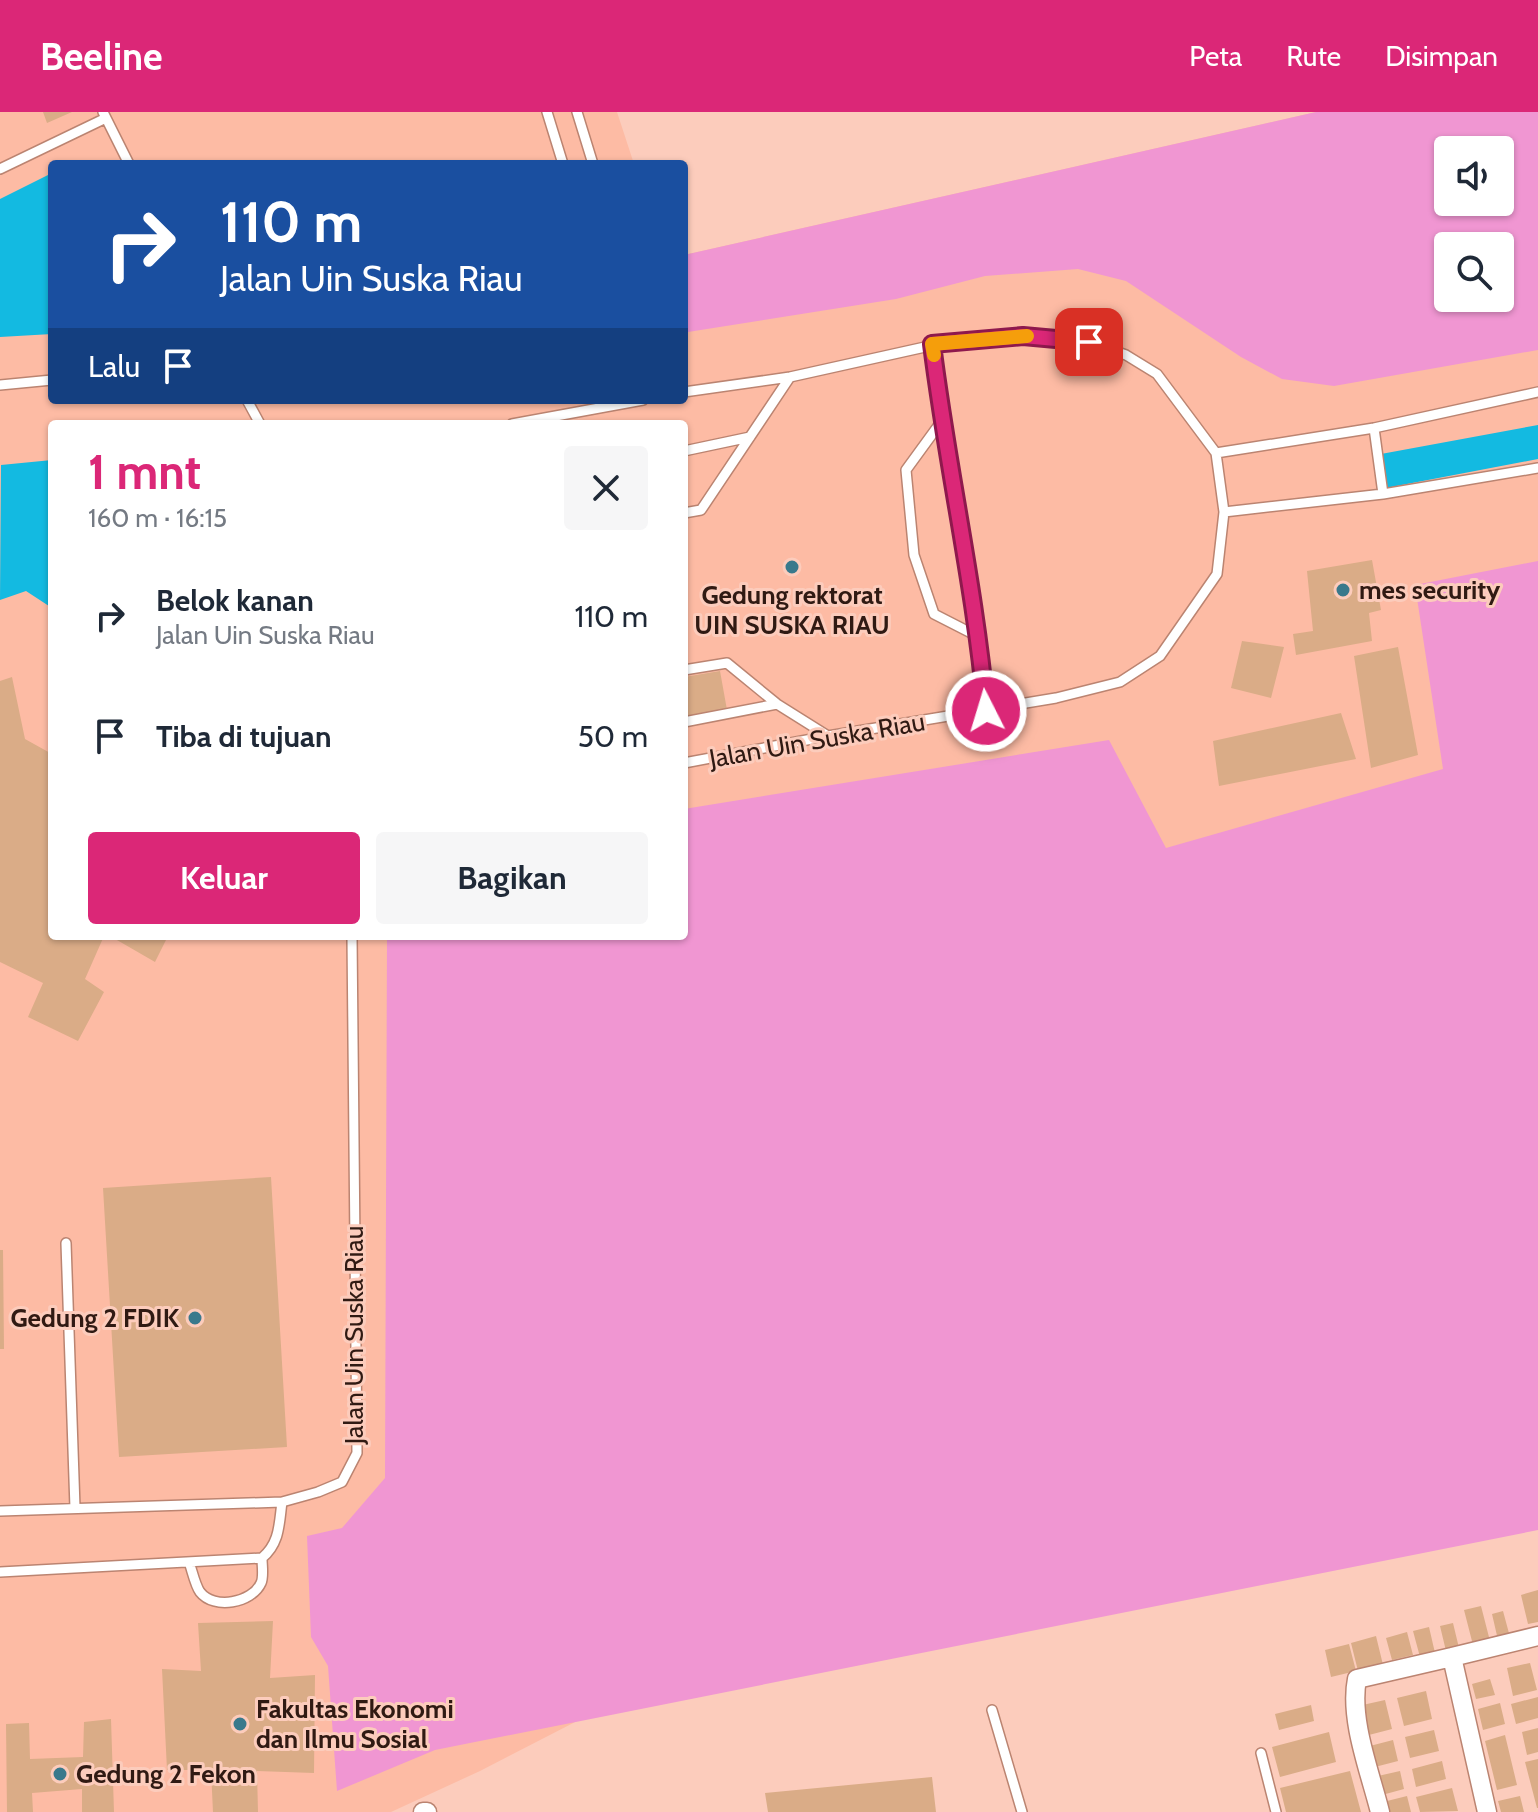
<!DOCTYPE html>
<html lang="id">
<head>
<meta charset="utf-8">
<style>
  :root { --surface:#fff; --page:#f6f6f7; --text:#1f2937; --muted:#747a83; --accent:#db2777 }
  body { margin:0; font-family:Cabin,sans-serif; background:var(--page); color:var(--text); height:100vh; display:flex; flex-direction:column; font-size:30px; white-space:nowrap }
  * { box-sizing:border-box; margin:0 }
  p { font-size:26px; color:var(--muted) }
  .icon { flex:none; width:44px; height:44px; fill:none; stroke:currentColor; stroke-width:2; stroke-linecap:round; stroke-linejoin:round }
  .map { position:relative; flex:1; overflow:hidden }
  .sheet { position:absolute; left:48px; top:308px; width:640px; height:520px; display:flex; flex-direction:column; background:var(--surface); border-radius:8px; box-shadow:0 2px 6px #0004 }
  .sheet>* { flex:none }
  .hud { position:absolute; left:48px; top:48px; width:640px; height:244px; border-radius:8px; box-shadow:0 2px 6px #0004; background:#1a4fa0; color:#fff; overflow:hidden }
  .fabs { position:absolute; left:1434px; top:24px; display:grid; gap:16px }
  .fabs a { display:grid; place-items:center; width:80px; height:80px; border-radius:8px; background:var(--surface); box-shadow:0 2px 6px #0004; font-size:40px }
  .pin { position:absolute; display:grid; place-items:center; width:68px; height:68px; color:#fff; margin:-34px; border-radius:16px; box-shadow:0 4px 12px #0006 }
  .me { position:absolute; width:88px; margin:-44px; rotate:355deg; stroke-linejoin:round; filter:drop-shadow(0 0 6px #0008) }
  .turn { display:flex; align-items:center; gap:28px; height:168px; padding:0 40px; font-size:36px }
  .turn .icon { width:104px; height:104px; stroke-width:2.5 }
  .turn b { display:block; font-size:56px; line-height:68px }
  .then { display:flex; align-items:center; height:76px; padding:0 40px; background:#0003; gap:16px; font-size:30px }
  .round { display:grid; place-items:center; flex:none; width:84px; height:84px; border-radius:8px; background:var(--page) }
  .summary { display:flex; align-items:center; justify-content:space-between; height:136px; padding:0 40px }
  h1 { font-size:48px; font-weight:700; line-height:60px; color:var(--accent) }
  .action { display:flex; gap:16px; margin-top:auto; padding:16px 40px }
  .action a { flex:1; height:92px; border-radius:8px; background:var(--accent); color:#fff; font-size:32px; font-weight:700; line-height:92px; text-align:center }
  .action a+a { background:var(--page); color:var(--text) }
  ul { padding:0; list-style:none }
  li { display:flex; align-items:center; gap:24px; height:120px; padding:0 40px }
  li div { flex:1 }
  li b { display:block; font-size:30px }
  li em { font-style:normal }
  header { display:flex; align-items:center; gap:48px; box-sizing:border-box; height:112px; padding:0 40px; background:var(--accent); color:#fff }
  header strong { font-size:38px }
  nav { display:flex; gap:44px; margin-inline-start:auto; font-size:28px }
  .map>svg:first-child { display:block }
</style>
</head>
<body>
<header>
<strong>Beeline</strong>
<nav><a>Peta</a><a>Rute</a><a>Disimpan</a></nav>
</header>
<div class="map">
<svg width="1538" height="1700" viewBox="0 0 1538 1700">
  <rect width="100%" height="100%" fill="#fcccbc"/>
  <path fill="#fdbba4" fill-rule="evenodd" d="M0 0H617L634 52H52V288H684V143L1316 0H1538V1295L861 1463 480 1659 391 1700H0ZM1448 38H1500V90H1448ZM1448 134H1500V186H1448ZM52 312H684V824H52Z"/>
  <path fill="#f096d2" fill-rule="evenodd" d="M1316 0H1538V238L1334 274 1282 267 1241 245 1126 169 1078 157 985 164 896 187 688 220 684 207V143ZM1448 38H1500V90H1448ZM1448 134H1500V186H1448Z
    M1538 449V1418L435 1638 337 1679 328 1554 311 1525 307 1424 342 1416 385 1366 387 824H684V697L1109 628 1166 736 1443 657 1415 473Z"/>
  <path fill="#13bae1" d="M48 63H52V222L0 225V87Z
    M1538 313V347L1386 376 1381 342Z
    M52 348V496L26 479 0 488 1 353Z"/>
  <path fill="#daac87" d="M43 0H72L47 11Z
    M1372 448 1381 498 1369 501 1372 529 1296 543 1293 522 1313 519 1307 459Z
    M1242 529 1284 535 1271 586 1231 576Z
    M1398 535 1418 643 1371 656 1354 544Z
    M720 559 727 598 684 605V565Z
    M12 565 25 627 52 642V824H104L85 867 104 880 78 929 28 905 43 871 0 850V569Z
    M1341 601 1356 647 1219 674 1213 629Z
    M110 824H168L155 850Z
    M271 1065 287 1335 119 1345 103 1076Z
    M0 1138H3L4 1237H0Z
    M1538 1478V1510L1528 1512 1521 1483Z
    M1481 1494 1490 1529 1473 1533 1464 1498Z
    M1503 1499 1510 1525 1498 1528 1492 1502Z
    M273 1509 270 1566 315 1563 314 1661 257 1659 258 1700H213L211 1658H167L162 1557 201 1559 198 1511Z
    M1453 1511 1459 1536 1446 1539 1440 1514Z
    M1429 1515 1435 1541 1420 1545 1413 1519Z
    M1407 1520 1413 1543 1392 1548 1386 1526Z
    M1376 1524 1384 1557 1359 1563 1351 1531Z
    M1349 1532 1356 1559 1331 1565 1325 1538Z
    M1530 1551 1537 1578 1513 1584 1507 1556Z
    M1490 1567 1495 1583 1476 1587 1472 1572Z
    M1426 1579 1432 1607 1404 1614 1397 1586Z
    M1538 1585V1606L1516 1612 1511 1592Z
    M1385 1588 1392 1617 1365 1624 1358 1594Z
    M1500 1591 1505 1612 1483 1618 1478 1597Z
    M1311 1593 1314 1609 1279 1618 1275 1602Z
    M111 1607 114 1700H82V1677L32 1681 33 1700H7L6 1612 29 1611 30 1647 83 1645 84 1610Z
    M1538 1616V1640L1527 1643 1522 1620Z
    M1434 1618 1439 1639 1410 1646 1405 1625Z
    M1329 1620 1336 1650 1280 1665 1272 1635Z
    M1505 1623 1517 1673 1497 1678 1485 1629Z
    M1393 1628 1398 1649 1371 1656 1366 1635Z
    M1538 1647V1696H1537L1525 1650Z
    M1442 1649 1446 1667 1416 1675 1412 1657Z
    M1350 1659 1361 1700H1286L1280 1676Z
    M1400 1659 1404 1677 1382 1683 1378 1664Z
    M932 1665 936 1700H768L765 1681Z
    M1452 1676 1458 1699 1420 1700 1416 1685Z
    M1407 1684 1411 1700H1385L1383 1690Z
    M1520 1684 1524 1700H1501L1498 1689Z"/>
  <g fill="none" stroke-linecap="round" stroke-linejoin="round">
    <defs>
      <path id="service" d="M103 0 129 52
        M547 0 563 52
        M577 0 593 52
        M0 57 106 6
        M932 232C947 355 975 476 986 599
        M0 273 52 268
        M684 280 790 265 952 229 1023 224 1089 230 1126 243 1157 262 1216 341 1374 316 1538 280
        M247 288 260 312
        M941 310 906 358 914 443 934 502 979 525
        M512 312 643 288
        M1374 316 1383 382
        M684 339 750 325
        M1216 341 1224 400
        M684 401 701 398 790 265
        M684 558 727 551 777 592 828 624
        M684 610 777 592
        M684 651 828 624 1056 586 1120 570 1160 544 1217 462 1224 400 1383 382 1538 356
        M66 1131 75 1396
        M0 1399 282 1390 318 1380 342 1370 357 1341 352 824
        M189 1450C192 1458 195 1473 200 1480 214 1498 252 1491 261 1471 264 1465 262 1454 262 1446
        M0 1460 262 1446C280 1431 279 1412 282 1390
        M992 1598 1022 1700
        M1261 1641 1276 1700"/>
      <path id="minor" d="M423 1700H427
        M1380 1700C1370 1660 1349 1607 1357 1567L1452 1545
        M1487 1700 1452 1545 1538 1524"/>
    </defs>
    <use href="#service" stroke="#bb8471" stroke-width="12"/>
    <use href="#minor" stroke="#bb8471" stroke-width="21"/>
    <use href="#service" stroke="#fff" stroke-width="9"/>
    <use href="#minor" stroke="#fff" stroke-width="18"/>
  </g>
  <g fill="none" stroke-linecap="round" stroke-linejoin="round">
    <defs>
      <path id="route" d="M986 599C975 475 947 355 932 232L1023 224 1089 230"/>
    </defs>
    <use href="#route" stroke="#8e194d" stroke-width="20"/>
    <use href="#route" stroke="#db2777" stroke-width="14"/>
    <path stroke="#f59e0b" stroke-width="14" d="M934 243 932 232 1027 224"/>
  </g>
  <g fill="#39798c" stroke="#fcccbc" stroke-width="3">
    <circle cx="792" cy="455" r="8"/>
    <circle cx="1343" cy="478" r="8"/>
    <circle cx="195" cy="1206" r="8"/>
    <circle cx="240" cy="1612" r="8"/>
    <circle cx="60" cy="1662" r="8"/>
  </g>
  <g text-anchor="middle" stroke-width="6" stroke-linejoin="round" paint-order="stroke">
    <g font-size="26" font-weight="bold" fill="#301a13" stroke="#fcccbc" text-anchor="start">
      <text x="1359" y="487">mes security</text>
      <text x="792" y="492" text-anchor="middle">Gedung rektorat<tspan x="792" dy="30">UIN SUSKA RIAU</tspan></text>
      <text x="179" y="1215" text-anchor="end">Gedung 2 FDIK</text>
      <text x="256" y="1606">Fakultas Ekonomi<tspan x="256" dy="30">dan Ilmu Sosial</tspan></text>
      <text x="76" y="1671">Gedung 2 Fekon</text>
    </g>
    <g font-size="26" fill="#301a13" stroke="#fcccbc">
      <text transform="translate(817 628) rotate(-10)" y="9">Jalan Uin Suska Riau</text>
      <text transform="translate(354 1223) rotate(-90)" y="9">Jalan Uin Suska Riau</text>
    </g>
  </g>
</svg>
<div class="fabs">
<a><svg class="icon" aria-label="sound" viewBox="0 0 24 24"><path d="M4 9h4l5-4v14l-5-4H4zM17 9q2 3 0 6"/></svg></a>
<a><svg class="icon" aria-label="search" viewBox="0 0 24 24"><circle cx="10" cy="10" r="6"/><path d="M15 15l6 6"/></svg></a>
</div>
<div class="pin" style="left:1089px;top:230px;background:#d93025"><svg class="icon" aria-label="arrive" viewBox="0 0 24 24"><path d="M6 21V4h12l-3 4 3 4H6"/></svg></div>
<svg class="me" style="left:986px;top:599px" viewBox="-20 -20 40 40"><circle r="17" fill="#db2777" stroke="#fff" stroke-width="3"/><path d="M0-11L8 9 0 5-8 9z" fill="#fff"/></svg>
<div class="hud">
<div class="turn"><svg class="icon" aria-label="right" viewBox="0 0 24 24"><path d="M7 20v-9h11M14 6l5 5-5 5"/></svg><div><b>110 m</b>Jalan Uin Suska Riau</div></div>
<div class="then">Lalu<svg class="icon" aria-label="arrive" viewBox="0 0 24 24"><path d="M6 21V4h12l-3 4 3 4H6"/></svg></div>
</div>
<section class="sheet">
<div class="summary"><div><h1>1 mnt</h1><p>160 m · 16:15</p></div><a class="round"><svg class="icon" aria-label="close" viewBox="0 0 24 24"><path d="M6 6l12 12M18 6L6 18"/></svg></a></div>
<ul>
<li><svg class="icon" aria-label="right" viewBox="0 0 24 24"><path d="M7 20v-9h11M14 6l5 5-5 5"/></svg><div><b>Belok kanan</b><p>Jalan Uin Suska Riau</p></div><em>110 m</em></li>
<li><svg class="icon" aria-label="arrive" viewBox="0 0 24 24"><path d="M6 21V4h12l-3 4 3 4H6"/></svg><div><b>Tiba di tujuan</b></div><em>50 m</em></li>
</ul>
<div class="action"><a>Keluar</a><a>Bagikan</a></div>
</section>
</div>
</body>
</html>
